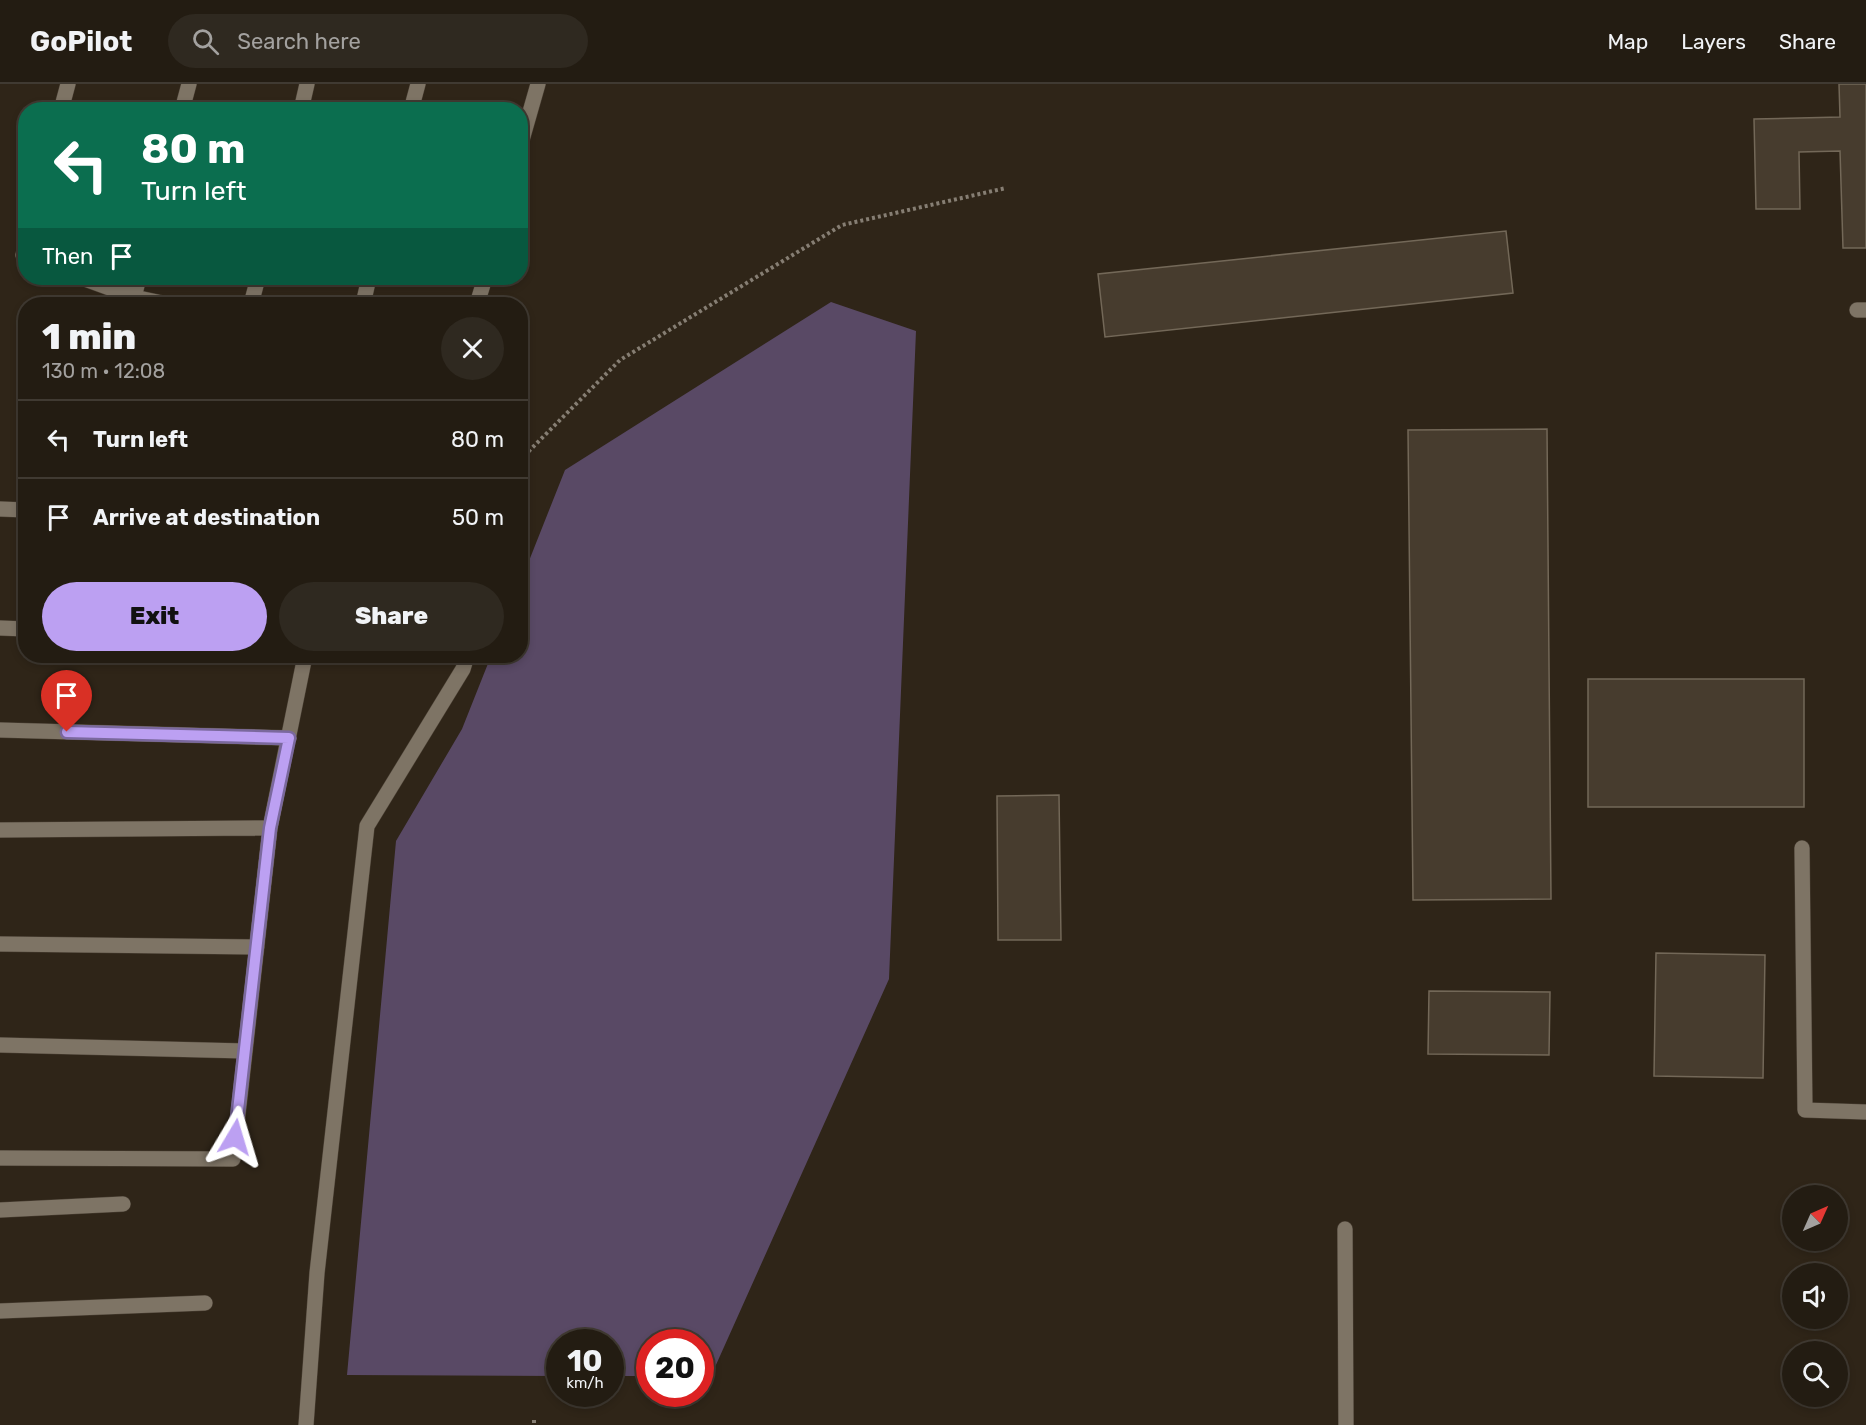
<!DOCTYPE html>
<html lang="en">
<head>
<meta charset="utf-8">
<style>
  :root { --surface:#231c12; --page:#2f2920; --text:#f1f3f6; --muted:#a3a19f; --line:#403a32; --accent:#bca0f2 }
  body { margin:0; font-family:Rubik,sans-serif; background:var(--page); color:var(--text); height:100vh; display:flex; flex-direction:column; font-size:22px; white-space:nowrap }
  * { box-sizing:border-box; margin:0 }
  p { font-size:20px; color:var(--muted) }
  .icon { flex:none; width:33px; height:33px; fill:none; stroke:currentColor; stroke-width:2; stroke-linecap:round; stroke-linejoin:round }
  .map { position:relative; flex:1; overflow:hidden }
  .panel { position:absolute; left:18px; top:213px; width:510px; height:366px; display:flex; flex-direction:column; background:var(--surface); border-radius:24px; box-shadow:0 3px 9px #0003,0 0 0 2px var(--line) }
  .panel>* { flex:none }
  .banner { position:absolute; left:18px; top:18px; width:510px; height:183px; border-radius:24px; box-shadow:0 3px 9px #0003,0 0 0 2px var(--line); background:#0b6e4f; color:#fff; overflow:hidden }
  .needle { width:39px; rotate:45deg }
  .buttons { position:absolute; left:1782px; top:1101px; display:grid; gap:12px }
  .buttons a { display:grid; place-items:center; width:66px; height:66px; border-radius:50%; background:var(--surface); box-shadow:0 3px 9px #0003,0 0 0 2px var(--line); font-size:30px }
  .speed { position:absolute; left:546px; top:1245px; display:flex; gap:12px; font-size:30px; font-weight:700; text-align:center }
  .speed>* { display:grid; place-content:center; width:78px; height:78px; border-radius:50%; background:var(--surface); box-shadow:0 3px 9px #0003,0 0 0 2px var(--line); line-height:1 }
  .speed small { font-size:15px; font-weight:400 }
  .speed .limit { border:9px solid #d22; background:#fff; color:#111 }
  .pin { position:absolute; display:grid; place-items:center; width:51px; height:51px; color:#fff; margin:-62px -26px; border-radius:50% 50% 50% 0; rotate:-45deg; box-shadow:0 0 6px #0007 }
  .pin .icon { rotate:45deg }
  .me { position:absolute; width:66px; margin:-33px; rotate:7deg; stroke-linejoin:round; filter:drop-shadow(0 0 4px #0008) }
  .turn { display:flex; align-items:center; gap:21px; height:126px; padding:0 24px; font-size:27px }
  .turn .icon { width:78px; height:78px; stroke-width:2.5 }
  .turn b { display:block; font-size:42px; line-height:51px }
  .then { display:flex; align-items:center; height:57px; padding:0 24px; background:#0003; gap:12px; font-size:22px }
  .round { display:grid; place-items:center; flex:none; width:63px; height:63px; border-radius:32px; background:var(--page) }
  .head { display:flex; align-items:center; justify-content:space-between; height:102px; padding:0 24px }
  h1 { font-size:36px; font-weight:800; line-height:45px }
  .action { display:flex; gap:12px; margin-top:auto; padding:12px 24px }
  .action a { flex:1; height:69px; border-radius:36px; background:var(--accent); color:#111; font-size:24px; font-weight:800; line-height:69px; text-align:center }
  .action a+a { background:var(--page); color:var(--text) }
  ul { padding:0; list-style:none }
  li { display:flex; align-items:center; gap:18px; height:78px; padding:0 24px; border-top:2px solid var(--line) }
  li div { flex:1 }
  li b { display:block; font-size:22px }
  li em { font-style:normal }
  header { display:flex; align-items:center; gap:36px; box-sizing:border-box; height:84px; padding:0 30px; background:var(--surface); border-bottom:2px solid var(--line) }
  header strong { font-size:28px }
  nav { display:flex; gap:33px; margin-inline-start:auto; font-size:21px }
  .search { width:420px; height:54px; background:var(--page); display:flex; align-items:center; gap:15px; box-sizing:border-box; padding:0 21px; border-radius:33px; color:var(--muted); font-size:22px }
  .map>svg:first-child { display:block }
</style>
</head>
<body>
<header>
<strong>GoPilot</strong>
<div class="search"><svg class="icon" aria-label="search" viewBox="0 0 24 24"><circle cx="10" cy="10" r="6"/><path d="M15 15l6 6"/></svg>Search here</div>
<nav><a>Map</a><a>Layers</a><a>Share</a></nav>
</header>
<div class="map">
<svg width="1866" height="1341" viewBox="0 0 1866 1341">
  <rect width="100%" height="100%" fill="#2f2518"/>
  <path fill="#594965" d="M831 218 916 247 889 895 711 1292H701L700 1258H650L649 1292H611L610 1258H560L559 1292 347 1291 396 757 462 645 491 572H520L521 497 565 386Z"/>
  <path fill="#473c2e" stroke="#736858" stroke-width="1.5" d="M1839 0H1866V164H1843L1840 67 1799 68 1800 125H1756L1754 35 1840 33Z
    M1506 147 1513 209 1105 253 1098 190Z
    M1547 345 1551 815 1413 816 1408 346Z
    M1588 595H1804V723H1588Z
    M1059 711 1061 856H998L997 712Z
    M1656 869 1765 871 1763 994 1654 992Z
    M1429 907 1550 908 1549 971 1428 970Z"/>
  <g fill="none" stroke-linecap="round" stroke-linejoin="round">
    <defs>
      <path id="minor" d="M61 26 68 0
        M182 26 189 0
        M301 26 307 0
        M411 26 418 0
        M520 63 538 0
        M26 162 23 171 26 172
        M82 194 134 213 167 220
        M134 213 139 194
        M251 220 258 194
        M363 220 369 194
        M477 220 485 194
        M1857 226H1866
        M0 425 26 426
        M0 544 26 545
        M0 646 289 654
        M0 746 270 744
        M1802 764 1805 1026 1866 1028
        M0 860 257 863
        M0 961 245 967
        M0 1074 233 1075 270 744 305 572
        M0 1126 123 1120
        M1345 1145 1346 1341
        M0 1227 205 1219
        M306 1341 317 1189 367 742 463 585 467 572"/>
    </defs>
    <use href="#minor" stroke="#4b4135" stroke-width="16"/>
    <path stroke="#867e73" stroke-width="4" stroke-dasharray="3 3" stroke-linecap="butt" d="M520 376 620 276 842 141 1006 104
      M534 1336V1341"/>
    <use href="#minor" stroke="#7e7465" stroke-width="15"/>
  </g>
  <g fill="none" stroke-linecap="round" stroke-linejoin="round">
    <defs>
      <path id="route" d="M67 648 289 654 270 744 235 1053"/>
    </defs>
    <use href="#route" stroke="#7a689d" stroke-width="15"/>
    <use href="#route" stroke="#bca0f2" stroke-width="10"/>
  </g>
</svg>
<div class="buttons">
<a><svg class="needle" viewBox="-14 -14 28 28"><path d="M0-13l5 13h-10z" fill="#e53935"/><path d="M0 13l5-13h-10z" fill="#a3a19f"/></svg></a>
<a><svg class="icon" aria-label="sound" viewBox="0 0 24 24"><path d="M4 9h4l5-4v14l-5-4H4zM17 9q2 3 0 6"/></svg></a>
<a><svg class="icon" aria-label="search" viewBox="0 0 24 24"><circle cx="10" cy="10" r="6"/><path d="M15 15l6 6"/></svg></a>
</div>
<div class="speed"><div>10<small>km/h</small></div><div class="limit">20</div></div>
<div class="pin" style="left:67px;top:648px;background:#d93025"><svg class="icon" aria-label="arrive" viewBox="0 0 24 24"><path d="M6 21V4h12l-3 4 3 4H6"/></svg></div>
<svg class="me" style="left:235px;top:1053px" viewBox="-20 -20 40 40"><path d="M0-17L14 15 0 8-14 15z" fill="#bca0f2" stroke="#fff" stroke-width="4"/></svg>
<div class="banner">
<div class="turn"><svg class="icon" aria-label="left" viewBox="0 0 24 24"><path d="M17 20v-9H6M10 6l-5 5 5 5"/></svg><div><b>80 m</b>Turn left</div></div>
<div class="then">Then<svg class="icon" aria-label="arrive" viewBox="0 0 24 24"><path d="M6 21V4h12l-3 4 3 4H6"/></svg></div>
</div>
<section class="panel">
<div class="head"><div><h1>1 min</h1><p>130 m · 12:08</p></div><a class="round"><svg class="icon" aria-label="close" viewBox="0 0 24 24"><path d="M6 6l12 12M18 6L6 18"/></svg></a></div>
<ul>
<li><svg class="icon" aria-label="left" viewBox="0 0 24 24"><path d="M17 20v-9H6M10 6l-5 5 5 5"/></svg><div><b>Turn left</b></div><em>80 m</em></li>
<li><svg class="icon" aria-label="arrive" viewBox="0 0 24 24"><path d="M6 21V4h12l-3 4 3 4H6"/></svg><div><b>Arrive at destination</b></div><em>50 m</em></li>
</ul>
<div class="action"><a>Exit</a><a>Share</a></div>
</section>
</div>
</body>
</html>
